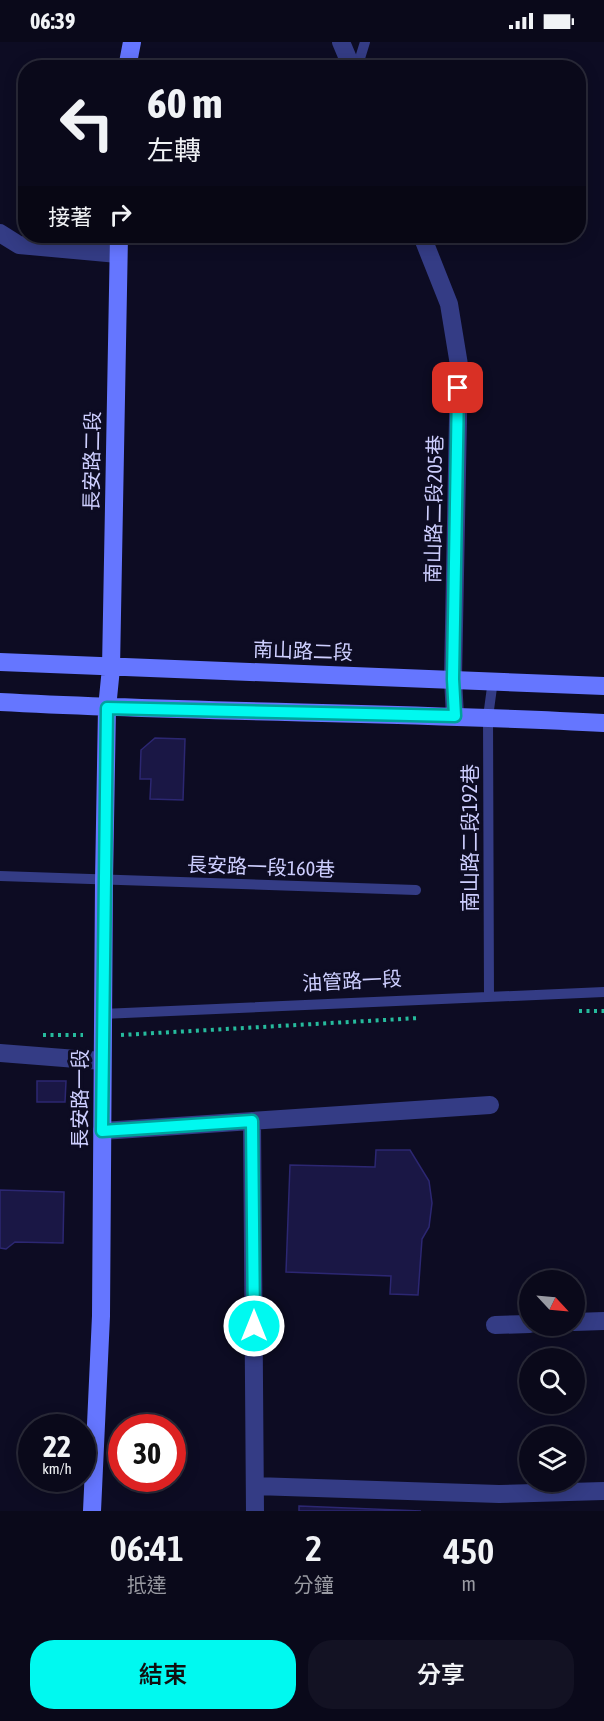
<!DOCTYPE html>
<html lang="zh-TW">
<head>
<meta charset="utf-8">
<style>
  :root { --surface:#0a091a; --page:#131223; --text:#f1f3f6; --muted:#999aa2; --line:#2a2a39; --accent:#00f9f0 }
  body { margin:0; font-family:"Asap Condensed","Noto Sans TC",sans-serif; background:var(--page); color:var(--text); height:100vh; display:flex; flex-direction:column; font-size:22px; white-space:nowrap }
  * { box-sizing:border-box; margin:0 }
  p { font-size:20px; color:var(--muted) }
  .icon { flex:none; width:33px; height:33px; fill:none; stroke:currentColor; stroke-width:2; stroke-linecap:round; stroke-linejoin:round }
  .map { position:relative; height:1469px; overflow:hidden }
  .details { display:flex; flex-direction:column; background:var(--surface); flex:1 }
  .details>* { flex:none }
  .top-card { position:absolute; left:18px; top:18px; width:568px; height:183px; border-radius:24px; box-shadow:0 3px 15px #0003,0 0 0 2px var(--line); background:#0a091a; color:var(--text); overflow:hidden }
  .needle { width:39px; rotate:116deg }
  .fabs { position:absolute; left:519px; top:1228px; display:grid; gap:12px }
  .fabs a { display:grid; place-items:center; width:66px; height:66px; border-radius:50%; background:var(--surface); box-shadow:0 3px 15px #0003,0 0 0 2px var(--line); font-size:30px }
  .speed { position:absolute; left:18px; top:1372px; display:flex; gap:12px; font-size:30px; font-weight:700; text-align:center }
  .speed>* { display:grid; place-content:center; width:78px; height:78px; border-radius:50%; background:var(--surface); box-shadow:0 3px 15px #0003,0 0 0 2px var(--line); line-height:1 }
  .speed small { font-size:15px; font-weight:400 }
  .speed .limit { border:9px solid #d22; background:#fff; color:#111 }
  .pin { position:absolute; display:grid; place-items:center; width:51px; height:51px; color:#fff; margin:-26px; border-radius:12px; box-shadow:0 3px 9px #0006 }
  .me { position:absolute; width:66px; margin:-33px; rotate:0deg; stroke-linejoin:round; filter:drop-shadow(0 0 4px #0008) }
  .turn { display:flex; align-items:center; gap:21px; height:126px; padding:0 30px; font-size:27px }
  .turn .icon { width:78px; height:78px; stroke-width:2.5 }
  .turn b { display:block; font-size:42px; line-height:51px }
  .then { display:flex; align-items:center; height:57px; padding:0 30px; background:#0003; gap:12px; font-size:22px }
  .eta { display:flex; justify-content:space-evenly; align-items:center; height:102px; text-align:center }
  .eta b { font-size:36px; font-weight:600; line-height:42px }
  .cta { display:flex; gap:12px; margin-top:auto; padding:12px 30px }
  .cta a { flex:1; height:69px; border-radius:24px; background:var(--accent); color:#111; font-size:24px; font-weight:600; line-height:69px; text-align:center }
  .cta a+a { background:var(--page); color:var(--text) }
  .status { display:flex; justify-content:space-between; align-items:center; height:42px; padding:0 30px; background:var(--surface); direction:ltr }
  .status svg { height:16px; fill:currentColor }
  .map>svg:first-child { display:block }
</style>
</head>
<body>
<div class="status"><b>06:39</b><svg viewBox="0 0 49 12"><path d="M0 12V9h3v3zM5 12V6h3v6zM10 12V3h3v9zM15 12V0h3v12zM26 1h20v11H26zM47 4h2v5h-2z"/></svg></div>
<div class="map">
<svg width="604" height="1469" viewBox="0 0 604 1469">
  <rect width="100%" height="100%" fill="#0d0c23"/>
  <path fill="#1a1745" stroke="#2c2772" stroke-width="1.5" d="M155 696 185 697 183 758 150 757 151 737H140L141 708Z
    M37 1039H66L65 1060H37Z
    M376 1108H410L429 1139 432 1161 429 1185 422 1197 418 1253 390 1252 391 1234 286 1230 290 1123 375 1125Z
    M0 1148 64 1150 63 1201 15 1200 6 1207 0 1206Z
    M299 1464 421 1469H299Z"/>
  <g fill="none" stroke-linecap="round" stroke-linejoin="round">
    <path stroke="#26bb9d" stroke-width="4" stroke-dasharray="3 4.5" stroke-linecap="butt" d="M579 969H604
      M43 993H83
      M121 993 419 976"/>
    <path stroke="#343c85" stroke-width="10" d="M357 26 365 0
      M0 834 416 848
      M489 954 488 675 493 638
      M102 972 604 950"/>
    <path stroke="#343c85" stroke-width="18" d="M341 0 352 26
      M0 191 19 203 118 212
      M422 194 449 262 459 323 453 637 455 674
      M0 1011 102 1019
      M252 1079 255 1469
      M102 1089 490 1063
      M574 1280 604 1279
      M495 1283 530 1282
      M255 1444 499 1452 604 1449"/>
    <path stroke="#6576ff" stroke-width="18" d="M127 26 132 0
      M0 620 604 644
      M0 660C201 671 403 670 604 681
      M92 1469 101 1274 104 839 107 666 111 626 119 194"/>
  </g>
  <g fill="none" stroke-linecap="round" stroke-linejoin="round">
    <defs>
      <path id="route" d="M254 1284 252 1079 102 1089 107 666 455 674 453 637 458 346"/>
    </defs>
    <use href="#route" stroke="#00a29c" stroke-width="15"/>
    <use href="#route" stroke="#00f9f0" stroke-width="10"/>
  </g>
  <g text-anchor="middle" stroke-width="6" stroke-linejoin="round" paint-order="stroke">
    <g font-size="20" fill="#cecfff" stroke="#0d0c23">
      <text transform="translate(92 419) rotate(-89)" y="7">長安路二段</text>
      <text transform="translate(434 467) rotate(-89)" y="7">南山路二段205巷</text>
      <text transform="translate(303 609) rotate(2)" y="7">南山路二段</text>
      <text transform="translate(470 796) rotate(-90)" y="7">南山路二段192巷</text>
      <text transform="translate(261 825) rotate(2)" y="7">長安路一段160巷</text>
      <text transform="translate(352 939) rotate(-3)" y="7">油管路一段</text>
      <text transform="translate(80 1057) rotate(-90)" y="7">長安路一段</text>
    </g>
  </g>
</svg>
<div class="fabs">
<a><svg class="needle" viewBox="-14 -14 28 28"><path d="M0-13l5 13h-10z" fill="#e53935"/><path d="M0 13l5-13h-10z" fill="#999aa2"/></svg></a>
<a><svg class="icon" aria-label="search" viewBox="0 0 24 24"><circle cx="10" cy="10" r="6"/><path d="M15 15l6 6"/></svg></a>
<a><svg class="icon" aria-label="layers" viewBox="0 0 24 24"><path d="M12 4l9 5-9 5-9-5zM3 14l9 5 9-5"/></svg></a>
</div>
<div class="speed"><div>22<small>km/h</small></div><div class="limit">30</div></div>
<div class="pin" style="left:458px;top:346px;background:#d93025"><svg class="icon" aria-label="arrive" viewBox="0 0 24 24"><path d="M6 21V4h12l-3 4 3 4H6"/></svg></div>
<svg class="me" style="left:254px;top:1284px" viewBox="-20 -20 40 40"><circle r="17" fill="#00f9f0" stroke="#fff" stroke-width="3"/><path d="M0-11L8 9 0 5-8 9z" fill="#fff"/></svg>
<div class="top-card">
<div class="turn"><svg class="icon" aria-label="left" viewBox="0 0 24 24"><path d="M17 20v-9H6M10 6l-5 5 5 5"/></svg><div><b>60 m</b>左轉</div></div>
<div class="then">接著<svg class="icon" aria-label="right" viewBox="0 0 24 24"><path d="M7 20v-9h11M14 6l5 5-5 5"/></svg></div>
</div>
</div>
<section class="details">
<div class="eta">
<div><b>06:41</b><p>抵達</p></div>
<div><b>2</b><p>分鐘</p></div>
<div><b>450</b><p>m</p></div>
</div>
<div class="cta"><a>結束</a><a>分享</a></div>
</section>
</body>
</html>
